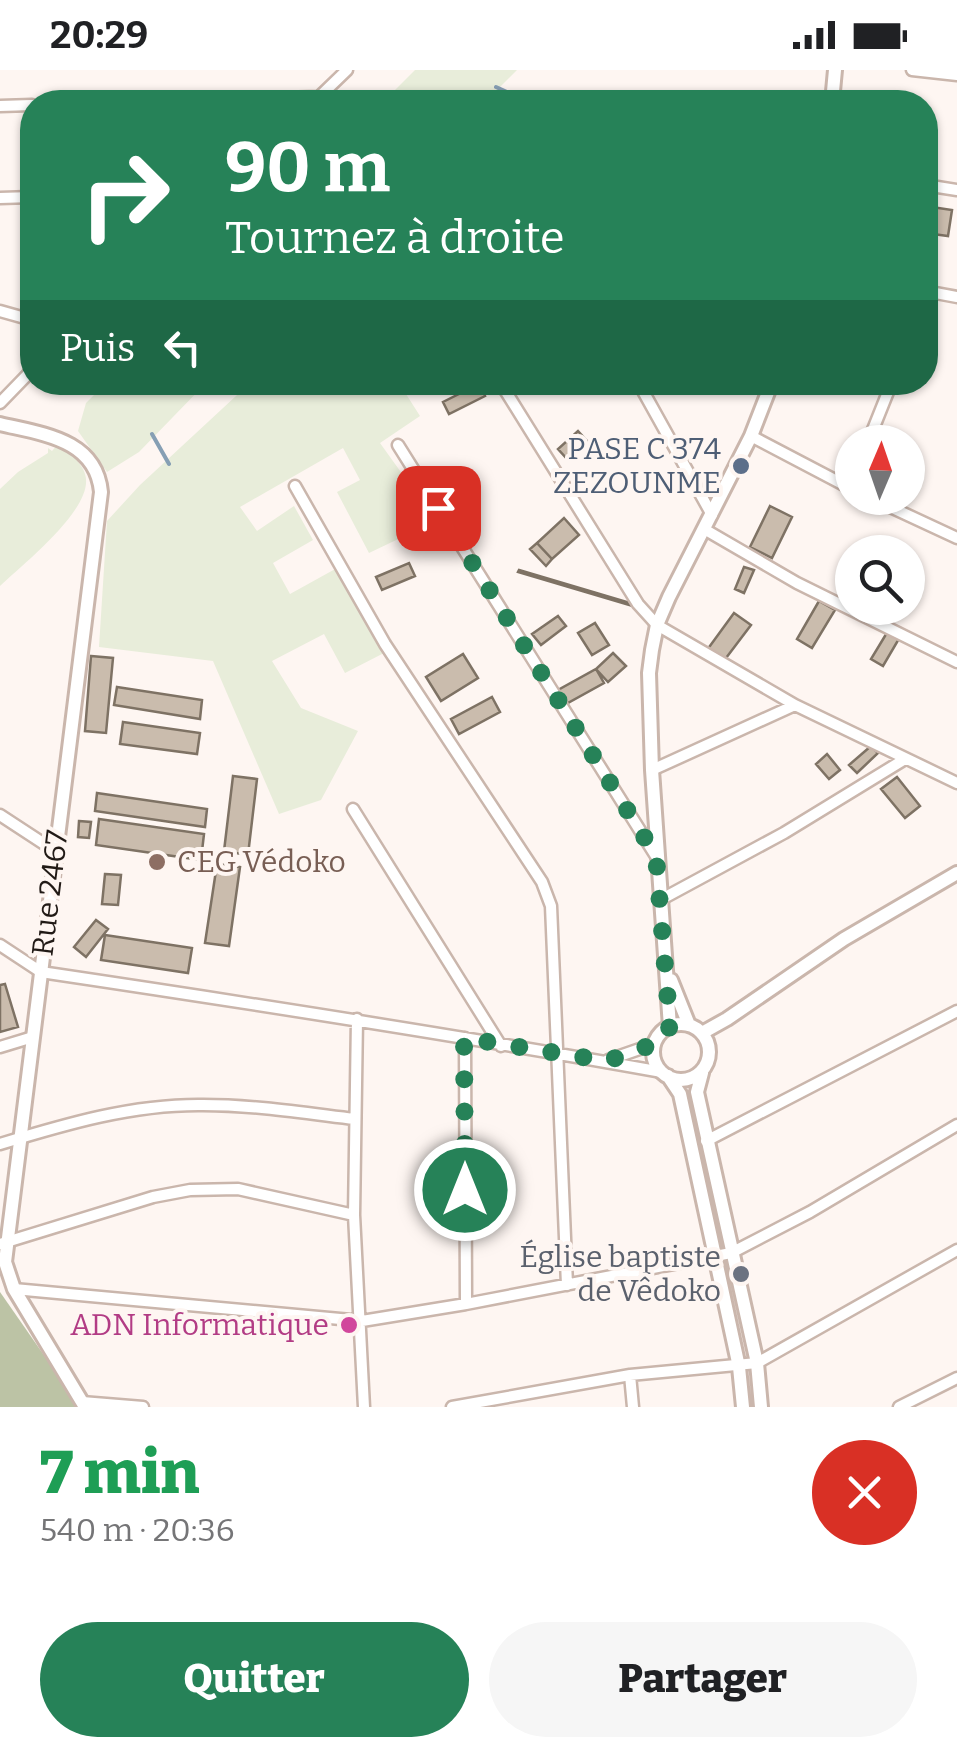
<!DOCTYPE html>
<html lang="fr">
<head>
<meta charset="utf-8">
<style>
  :root { --surface:#fff; --page:#f6f6f6; --text:#202124; --muted:#757577; --accent:#268258 }
  body { margin:0; font-family:Bitter,serif; background:var(--page); color:var(--text); height:100vh; display:flex; flex-direction:column; font-size:38px; white-space:nowrap }
  * { box-sizing:border-box; margin:0 }
  p { font-size:32px; color:var(--muted) }
  .icon { flex:none; width:55px; height:55px; fill:none; stroke:currentColor; stroke-width:2; stroke-linecap:round; stroke-linejoin:round }
  .map { position:relative; height:1337px; overflow:hidden }
  .drawer { display:flex; flex-direction:column; background:var(--surface); flex:1 }
  .drawer>* { flex:none }
  .hud { position:absolute; left:20px; top:20px; width:918px; height:305px; border-radius:40px; box-shadow:0 2px 8px #0004; background:#268258; color:#fff; overflow:hidden }
  .needle { width:65px; rotate:2deg }
  .tools { position:absolute; left:835px; top:355px; display:grid; gap:20px }
  .tools a { display:grid; place-items:center; width:90px; height:90px; border-radius:50%; background:var(--surface); box-shadow:0 2px 8px #0004; font-size:50px }
  .pin { position:absolute; display:grid; place-items:center; width:85px; height:85px; color:#fff; margin:-42px; border-radius:20px; box-shadow:0 5px 15px #0006 }
  .me { position:absolute; width:110px; margin:-55px; rotate:0deg; stroke-linejoin:round; filter:drop-shadow(0 0 8px #0008) }
  .turn { display:flex; align-items:center; gap:35px; height:210px; padding:0 40px; font-size:45px }
  .turn .icon { width:130px; height:130px; stroke-width:2.5 }
  .turn b { display:block; font-size:70px; line-height:85px }
  .then { display:flex; align-items:center; height:95px; padding:0 40px; background:#0003; gap:20px; font-size:38px }
  .round { display:grid; place-items:center; flex:none; width:105px; height:105px; border-radius:52px; background:var(--page) }
  .headline { display:flex; align-items:center; justify-content:space-between; height:170px; padding:0 40px }
  h1 { font-size:60px; font-weight:800; line-height:75px; color:#1e9e55 }
  .cta { display:flex; gap:20px; margin-top:auto; padding:20px 40px }
  .cta a { flex:1; height:115px; border-radius:60px; background:var(--accent); color:#fff; font-size:40px; font-weight:800; line-height:115px; text-align:center }
  .cta a+a { background:var(--page); color:var(--text) }
  .status { display:flex; justify-content:space-between; align-items:center; height:70px; padding:0 50px; background:var(--surface); direction:ltr }
  .status svg { height:28px; fill:currentColor }
  .map>svg:first-child { display:block }
</style>
</head>
<body>
<div class="status"><b>20:29</b><svg viewBox="0 0 49 12"><path d="M0 12V9h3v3zM5 12V6h3v6zM10 12V3h3v9zM15 12V0h3v12zM26 1h20v11H26zM47 4h2v5h-2z"/></svg></div>
<div class="map">
<svg width="957" height="1337" viewBox="0 0 957 1337">
  <rect width="100%" height="100%" fill="#fef6f2"/>
  <path fill="#e8edda" d="M415 0H517L485 32H383Z
    M107 312H206V313L139 382 107 402 78 361 86 333Z
    M250 313H399L420 346 380 373 436 451 369 483 337 422 360 410 343 378 240 437 257 461 294 436 313 470 273 493 290 524 337 498 384 583 345 603 324 564 272 591 301 638 358 661 321 730 279 744 213 591 99 577 107 451 140 415Z
    M58 374C67 381 82 392 85 404 96 437 23 494 0 516V419L18 402 48 383V378L52 381Z"/>
  <path fill="#bcc3a5" d="M0 1222 80 1337H0Z"/>
  <g fill="none" stroke-linecap="round" stroke-linejoin="round">
    <path stroke="#869fb4" stroke-width="4" d="M496 17 528 32
      M349 24 358 32
      M152 364 169 394"/>
  </g>
  <path fill="#cabcad" stroke="#7e7264" stroke-width="2.5" d="M925 136 952 140 948 166 925 163Z
    M479 314 485 326 449 344 443 332Z
    M578 361 588 372 568 390 558 379Z
    M770 436 792 447 772 488 750 477Z
    M564 448 579 465 552 489 537 473Z
    M537 473 552 489 546 496 530 479Z
    M409 493 415 506 382 520 376 507Z
    M744 497 754 500 744 523 735 519Z
    M519 500 637 535 636 537 518 502Z
    M819 531 835 540 812 578 797 569Z
    M734 543 751 555 723 592 707 580Z
    M558 546 566 556 541 575 532 564Z
    M595 553 609 575 592 585 578 563Z
    M888 561 900 567 883 596 871 589Z
    M613 583 626 596 608 612 596 599Z
    M463 584 478 608 441 631 426 607Z
    M91 586 113 588 106 663 85 661Z
    M596 599 604 613 566 634 558 620Z
    M117 617 202 630 200 649 114 635Z
    M492 627 500 642 459 664 451 649Z
    M123 652 200 663 197 684 120 674Z
    M871 676 878 683 857 703 849 695Z
    M827 684 840 700 829 709 816 694Z
    M233 706 257 709 248 785 224 781Z
    M897 707 920 736 905 748 881 719Z
    M97 723 207 739 205 757 95 741Z
    M99 749 204 764 201 790 96 775Z
    M79 751 91 752 89 768 78 767Z
    M217 794 240 797 229 876 205 873Z
    M105 804 121 805 118 835 102 834Z
    M96 850 108 859 86 887 74 877Z
    M105 865 192 878 188 903 101 890Z
    M5 914 18 957 0 962V915Z"/>
  <g fill="none" stroke-linecap="round" stroke-linejoin="round">
    <defs>
      <path id="minor" d="M912 0 957 5
        M318 28 347 0
        M110 32 320 27
        M546 32 547 31
        M0 36 32 35
        M925 115 957 120
        M0 128 32 127
        M925 221 957 227
        M0 241 32 250
        M500 312 638 534 657 555 795 635 957 713
        M638 312 712 445
        M0 333 32 300
        M751 366 852 419
        M868 372 892 312
        M398 375 656 786
        M295 416 385 574 542 812 551 836 567 1215
        M871 428 957 468
        M704 459 797 513 957 592
        M652 700 795 635
        M353 739 501 976
        M0 745 55 781
        M660 830 784 763 905 689
        M0 875 41 902C249 933 456 965 662 1002
        M357 949 354 1145 364 1337
        M465 968 466 1234
        M0 977 33 967
        M608 990 654 974
        M706 1071 957 941
        M0 1074C66 1054 133 1034 203 1035 254 1035 305 1043 355 1049
        M0 1174 153 1127 190 1120 238 1119 354 1145
        M14 1219 362 1251 466 1234 731 1183 810 1142 957 1055
        M630 1305 633 1337
        M82 1332 143 1337
        M452 1337 630 1305 757 1293 957 1180
        M899 1337 957 1308"/>
      <path id="tertiary" d="M832 32 835 0
        M0 354C42 364 96 369 101 422L5 1192 14 1219 85 1337
        M671 910 689 955
        M653 982a28 28 0 1 1 56 0a28 28 0 1 1-56 0Z
        M670 957 652 700 649 603 652 580 657 555 669 527 751 366 772 312
        M702 963 727 949 844 869 957 803
        M702 1003 697 1022 757 1293 761 1337
        M668 1006 680 1024 739 1297 743 1337"/>
    </defs>
    <use href="#minor" stroke="#cab6ac" stroke-width="15"/>
    <use href="#tertiary" stroke="#cab6ac" stroke-width="18"/>
    <use href="#minor" stroke="#fff" stroke-width="10"/>
    <use href="#tertiary" stroke="#fff" stroke-width="12"/>
  </g>
  <g fill="none" stroke-linecap="round" stroke-linejoin="round">
    <path stroke="#268258" stroke-width="18" stroke-dasharray="0 32.4" d="M438 438 656 786 670 957 659 964 654 974 607 991 464 968 465 1120"/>
  </g>
  <circle fill="#5c6f8a" stroke="#fef6f2" stroke-width="4" cx="741" cy="396" r="10"/>
  <circle fill="#8d6e63" stroke="#fef6f2" stroke-width="4" cx="157" cy="792" r="10"/>
  <circle fill="#6b7280" stroke="#fef6f2" stroke-width="4" cx="741" cy="1204" r="10"/>
  <circle fill="#d1479c" stroke="#fef6f2" stroke-width="4" cx="349" cy="1255" r="10"/>
  <g text-anchor="middle" stroke-width="8" stroke-linejoin="round" paint-order="stroke">
    <g font-size="30" fill="#4e5e75" stroke="#fef6f2" text-anchor="end">
      <text x="721" y="389">PASE C 374<tspan x="721" dy="34">ZEZOUNME</tspan></text>
    </g>
    <g font-size="30" fill="#785e54" stroke="#fef6f2" text-anchor="start">
      <text x="177" y="802">CEG Védoko</text>
    </g>
    <g font-size="30" fill="#211a16" stroke="#fef6f2">
      <text transform="translate(50 823) rotate(-83)" y="10">Rue 2467</text>
    </g>
    <g font-size="30" fill="#5b616d" stroke="#fef6f2" text-anchor="end">
      <text x="721" y="1197">Église baptiste<tspan x="721" dy="34">de Vêdoko</tspan></text>
    </g>
    <g font-size="30" fill="#b23c85" stroke="#fef6f2" text-anchor="end">
      <text x="329" y="1265">ADN Informatique</text>
    </g>
  </g>
</svg>
<div class="tools">
<a><svg class="needle" viewBox="-14 -14 28 28"><path d="M0-13l5 13h-10z" fill="#e53935"/><path d="M0 13l5-13h-10z" fill="#757577"/></svg></a>
<a><svg class="icon" aria-label="search" viewBox="0 0 24 24"><circle cx="10" cy="10" r="6"/><path d="M15 15l6 6"/></svg></a>
</div>
<div class="pin" style="left:438px;top:438px;background:#d93025"><svg class="icon" aria-label="arrive" viewBox="0 0 24 24"><path d="M6 21V4h12l-3 4 3 4H6"/></svg></div>
<svg class="me" style="left:465px;top:1120px" viewBox="-20 -20 40 40"><circle r="17" fill="#268258" stroke="#fff" stroke-width="3"/><path d="M0-11L8 9 0 5-8 9z" fill="#fff"/></svg>
<div class="hud">
<div class="turn"><svg class="icon" aria-label="right" viewBox="0 0 24 24"><path d="M7 20v-9h11M14 6l5 5-5 5"/></svg><div><b>90 m</b>Tournez à droite</div></div>
<div class="then">Puis<svg class="icon" aria-label="left" viewBox="0 0 24 24"><path d="M17 20v-9H6M10 6l-5 5 5 5"/></svg></div>
</div>
</div>
<section class="drawer">
<div class="headline"><div><h1>7 min</h1><p>540 m · 20:36</p></div><a class="round" style="background:#d93025;color:#fff"><svg class="icon" aria-label="close" viewBox="0 0 24 24"><path d="M6 6l12 12M18 6L6 18"/></svg></a></div>
<div class="cta"><a>Quitter</a><a>Partager</a></div>
</section>
</body>
</html>
